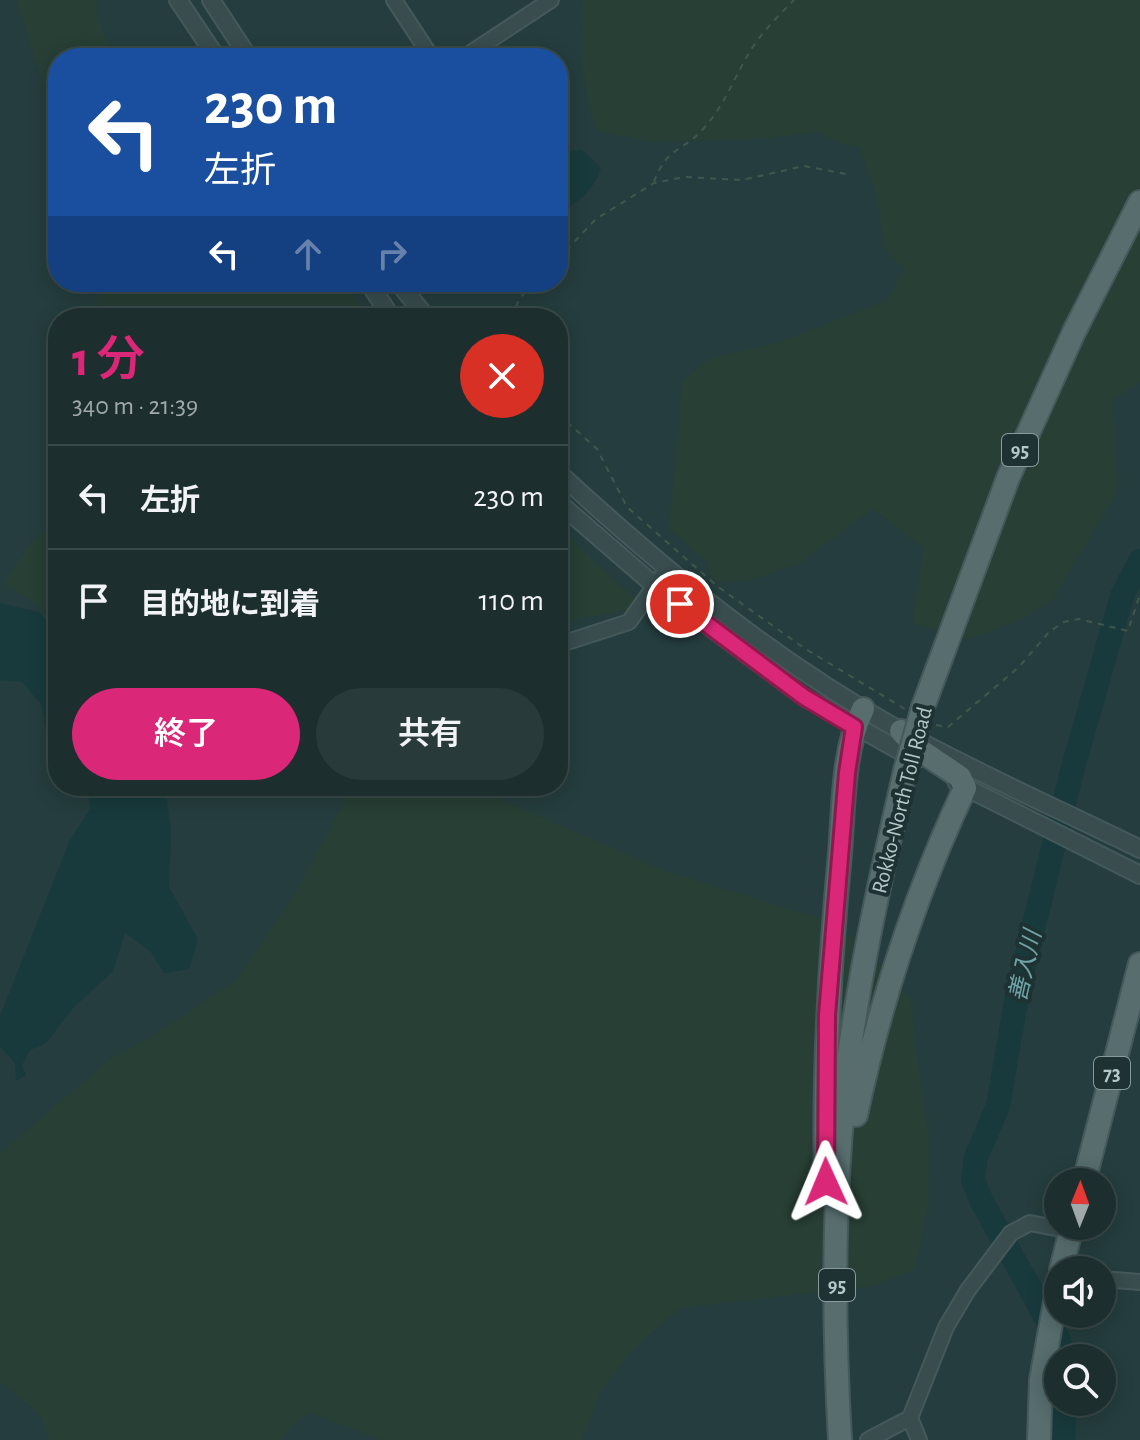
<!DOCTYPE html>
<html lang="ja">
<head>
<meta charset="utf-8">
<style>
  :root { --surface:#1c2e2e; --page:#293a3a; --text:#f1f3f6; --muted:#a0a8aa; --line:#3a4a4a; --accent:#db2777 }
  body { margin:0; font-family:"Alegreya Sans","Noto Sans JP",sans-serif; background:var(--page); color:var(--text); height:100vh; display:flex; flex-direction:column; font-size:30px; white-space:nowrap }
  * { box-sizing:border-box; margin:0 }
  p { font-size:26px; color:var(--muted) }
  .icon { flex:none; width:44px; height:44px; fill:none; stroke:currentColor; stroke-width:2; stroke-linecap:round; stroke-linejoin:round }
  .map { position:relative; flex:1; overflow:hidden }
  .drawer { position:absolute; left:48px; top:308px; width:520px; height:488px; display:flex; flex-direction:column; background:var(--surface); border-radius:32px; box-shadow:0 4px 20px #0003,0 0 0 2px var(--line) }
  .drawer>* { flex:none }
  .guide { position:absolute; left:48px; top:48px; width:520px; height:244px; border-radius:32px; box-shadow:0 4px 20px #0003,0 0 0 2px var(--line); background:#1a4fa0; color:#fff; overflow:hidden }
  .needle { width:52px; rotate:1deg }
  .fabs { position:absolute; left:1044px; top:1168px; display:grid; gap:16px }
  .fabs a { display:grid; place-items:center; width:72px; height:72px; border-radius:50%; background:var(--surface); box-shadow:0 4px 20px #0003,0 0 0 2px var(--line); font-size:40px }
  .pin { position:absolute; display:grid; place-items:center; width:68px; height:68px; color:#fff; margin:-34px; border:4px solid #fff; border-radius:50%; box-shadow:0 2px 8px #0007 }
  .me { position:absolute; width:88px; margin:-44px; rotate:359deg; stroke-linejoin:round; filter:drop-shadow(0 0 6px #0008) }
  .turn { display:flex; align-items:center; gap:28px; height:168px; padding:0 24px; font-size:36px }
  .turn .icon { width:104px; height:104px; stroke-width:2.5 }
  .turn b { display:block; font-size:56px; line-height:68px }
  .lanes { display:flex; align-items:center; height:76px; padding:0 24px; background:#0003; justify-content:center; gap:40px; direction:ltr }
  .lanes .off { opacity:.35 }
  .round { display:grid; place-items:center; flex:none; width:84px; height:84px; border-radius:42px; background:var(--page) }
  .overview { display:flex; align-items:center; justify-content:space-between; height:136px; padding:0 24px }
  h1 { font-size:48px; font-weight:600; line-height:60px; color:var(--accent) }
  .action { display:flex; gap:16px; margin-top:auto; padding:16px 24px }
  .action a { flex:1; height:92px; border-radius:48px; background:var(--accent); color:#fff; font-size:32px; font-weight:600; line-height:92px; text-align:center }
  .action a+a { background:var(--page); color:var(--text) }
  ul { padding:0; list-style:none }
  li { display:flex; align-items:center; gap:24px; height:104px; padding:0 24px; border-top:2px solid var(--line) }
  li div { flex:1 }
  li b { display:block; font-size:30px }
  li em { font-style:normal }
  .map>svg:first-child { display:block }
</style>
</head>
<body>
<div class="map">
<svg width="1140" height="1440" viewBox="0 0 1140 1440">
  <rect width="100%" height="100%" fill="#253d3e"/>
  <path fill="#273f35" d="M16 0H98C95 23 107 42 122 58H58V131Z
    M582 0H1140V382L1113 400 1118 491 1053 600 1021 620 969 639 912 623 923 548 873 509 800 563 751 580 712 583 707 562 669 529C672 480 680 431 681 382L710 358 777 343 886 301 904 270 884 247 876 194 859 147 840 143 819 132 760 139 651 142 596 131 581 73Z
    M103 282H343L372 318H96Z
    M58 515V623L33 601 3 583 26 549Z
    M558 527 644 607 558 623Z
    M352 786H470L663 870 825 920 861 942 910 998 929 1143 928 1204 916 1269 872 1286 680 1308 632 1351 602 1390 582 1440H382L310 1413 293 1425 282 1440H50L39 1414 0 1382V1153L110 1059 157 1033 236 980 293 897Z"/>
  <path fill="#183a3c" d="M582 150 601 168C595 188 578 205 558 211V152Z
    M0 603 39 612 58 632V746L47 738 42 705 22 682 0 680Z
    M88 786H165L171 831 169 887 198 939 189 969 164 973 150 951 125 933 113 971 73 1008 46 1043 30 1050 22 1065 26 1075 16 1081 15 1063 0 1047V1016L70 840 90 809Z"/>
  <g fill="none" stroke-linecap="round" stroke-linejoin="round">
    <path stroke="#183a3c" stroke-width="24" d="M1064 1358 1059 1341 981 1200 973 1180 976 1157 998 1106 1018 990 1072 771 1122 596 1140 561
      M1063 1440 1065 1402"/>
    <defs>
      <path id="minor" d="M394 0 432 58
        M463 58 551 0
        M558 645 629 622 666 570
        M1102 1279 1140 1282
        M910 1418 919 1440
        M868 1440 910 1418 946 1327 968 1290 1011 1233 1030 1223 1071 1231"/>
      <path id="tertiary" d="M178 0 217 58
        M211 0 249 58
        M368 282 392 318
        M398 282 427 318
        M558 472C664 570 774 661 901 731 978 774 1061 810 1140 849
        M558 502 655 586 804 697 916 760
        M957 783 1140 875"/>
      <path id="primary" d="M923 707 1008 478 1074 332 1140 202
        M856 1115C880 1003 916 892 965 788L960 777 917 748 901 731
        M826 1178C823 1069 830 961 840 853 844 806 842 752 863 709
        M1084 1182 1140 964
        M1061 1270 1072 1226
        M840 1440C832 1302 832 1158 854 1021 867 937 886 854 905 771
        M1039 1440 1041 1380 1058 1285"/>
    </defs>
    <use href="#minor" stroke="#45595b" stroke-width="18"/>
    <use href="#tertiary" stroke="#45595b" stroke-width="20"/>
    <use href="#primary" stroke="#45595b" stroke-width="26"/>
    <path stroke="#40574d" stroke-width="2" stroke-dasharray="6 6" stroke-linecap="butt" d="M654 182C667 146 682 153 704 128 724 106 734 78 749 53 761 33 778 16 794 0
      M558 259 596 219 654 183 685 177 742 180 804 166 846 174
      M512 318 518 302 532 282
      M558 414 597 449 627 507 717 586 804 648 905 709
      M936 725 948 727 1019 667 1049 632 1064 622 1079 619 1128 631 1140 594"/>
    <use href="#minor" stroke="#394d4e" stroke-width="14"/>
    <use href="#tertiary" stroke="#394d4e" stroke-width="16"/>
    <use href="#primary" stroke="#576d6e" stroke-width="22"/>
    <defs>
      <path id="primary-bridge" d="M905 771 923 707"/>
    </defs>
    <use href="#primary-bridge" stroke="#45595b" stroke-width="26" stroke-linecap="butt"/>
    <use href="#primary-bridge" stroke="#576d6e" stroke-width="22"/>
  </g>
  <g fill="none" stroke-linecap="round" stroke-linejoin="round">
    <defs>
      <path id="route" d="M680 604 804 697 854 727 847 773 827 1015 826 1182"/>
    </defs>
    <use href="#route" stroke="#8e194d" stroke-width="20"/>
    <use href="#route" stroke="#db2777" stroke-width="14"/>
  </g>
  <g text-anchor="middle" stroke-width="8" stroke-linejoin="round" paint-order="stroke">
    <g fill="#1e3234" stroke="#889b9c" stroke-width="2">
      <rect x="1002" y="434" width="36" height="32" rx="6"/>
      <rect x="1094" y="1057" width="36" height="32" rx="6"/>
      <rect x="819" y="1269" width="36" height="32" rx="6"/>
    </g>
    <g font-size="20" font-weight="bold" fill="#b5c8c9">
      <text x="1020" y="457">95</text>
      <text x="1112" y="1080">73</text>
      <text x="837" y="1292">95</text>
    </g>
    <g font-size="22" fill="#b5c8c9" stroke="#1e3234">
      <text transform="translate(901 800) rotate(-76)" y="8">Rokko-North Toll Road</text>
    </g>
    <g font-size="24" font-style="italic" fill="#6fa5a7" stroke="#1e3234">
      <text transform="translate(1025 966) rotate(-77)" y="8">善入川</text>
    </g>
  </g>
</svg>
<div class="fabs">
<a><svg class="needle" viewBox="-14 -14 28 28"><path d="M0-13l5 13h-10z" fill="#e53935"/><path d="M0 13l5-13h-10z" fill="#a0a8aa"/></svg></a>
<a><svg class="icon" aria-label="sound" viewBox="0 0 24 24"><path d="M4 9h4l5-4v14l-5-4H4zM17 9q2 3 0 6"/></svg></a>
<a><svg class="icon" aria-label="search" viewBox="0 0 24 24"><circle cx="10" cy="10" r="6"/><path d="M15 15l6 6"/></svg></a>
</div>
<div class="pin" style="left:680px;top:604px;background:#d93025"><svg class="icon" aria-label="arrive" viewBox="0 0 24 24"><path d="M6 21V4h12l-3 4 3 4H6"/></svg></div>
<svg class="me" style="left:826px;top:1182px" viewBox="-20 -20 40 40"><path d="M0-17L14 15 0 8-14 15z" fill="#db2777" stroke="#fff" stroke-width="4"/></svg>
<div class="guide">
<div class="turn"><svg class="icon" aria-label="left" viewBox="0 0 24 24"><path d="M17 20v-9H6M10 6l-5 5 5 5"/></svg><div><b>230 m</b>左折</div></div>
<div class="lanes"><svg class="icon" aria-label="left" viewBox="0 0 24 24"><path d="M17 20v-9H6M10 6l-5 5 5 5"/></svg><svg class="icon off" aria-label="ahead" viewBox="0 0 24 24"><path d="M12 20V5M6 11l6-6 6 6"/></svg><svg class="icon off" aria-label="right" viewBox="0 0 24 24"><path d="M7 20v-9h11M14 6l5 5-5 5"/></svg></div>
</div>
<section class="drawer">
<div class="overview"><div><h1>1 分</h1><p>340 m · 21:39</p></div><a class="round" style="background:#d93025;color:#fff"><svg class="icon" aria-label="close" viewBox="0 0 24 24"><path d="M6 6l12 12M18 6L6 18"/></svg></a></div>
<ul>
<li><svg class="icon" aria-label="left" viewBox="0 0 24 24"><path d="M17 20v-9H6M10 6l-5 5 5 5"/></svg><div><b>左折</b></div><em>230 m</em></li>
<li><svg class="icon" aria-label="arrive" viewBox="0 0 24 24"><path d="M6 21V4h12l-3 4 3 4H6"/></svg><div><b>目的地に到着</b></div><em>110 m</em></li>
</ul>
<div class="action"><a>終了</a><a>共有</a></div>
</section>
</div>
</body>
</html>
